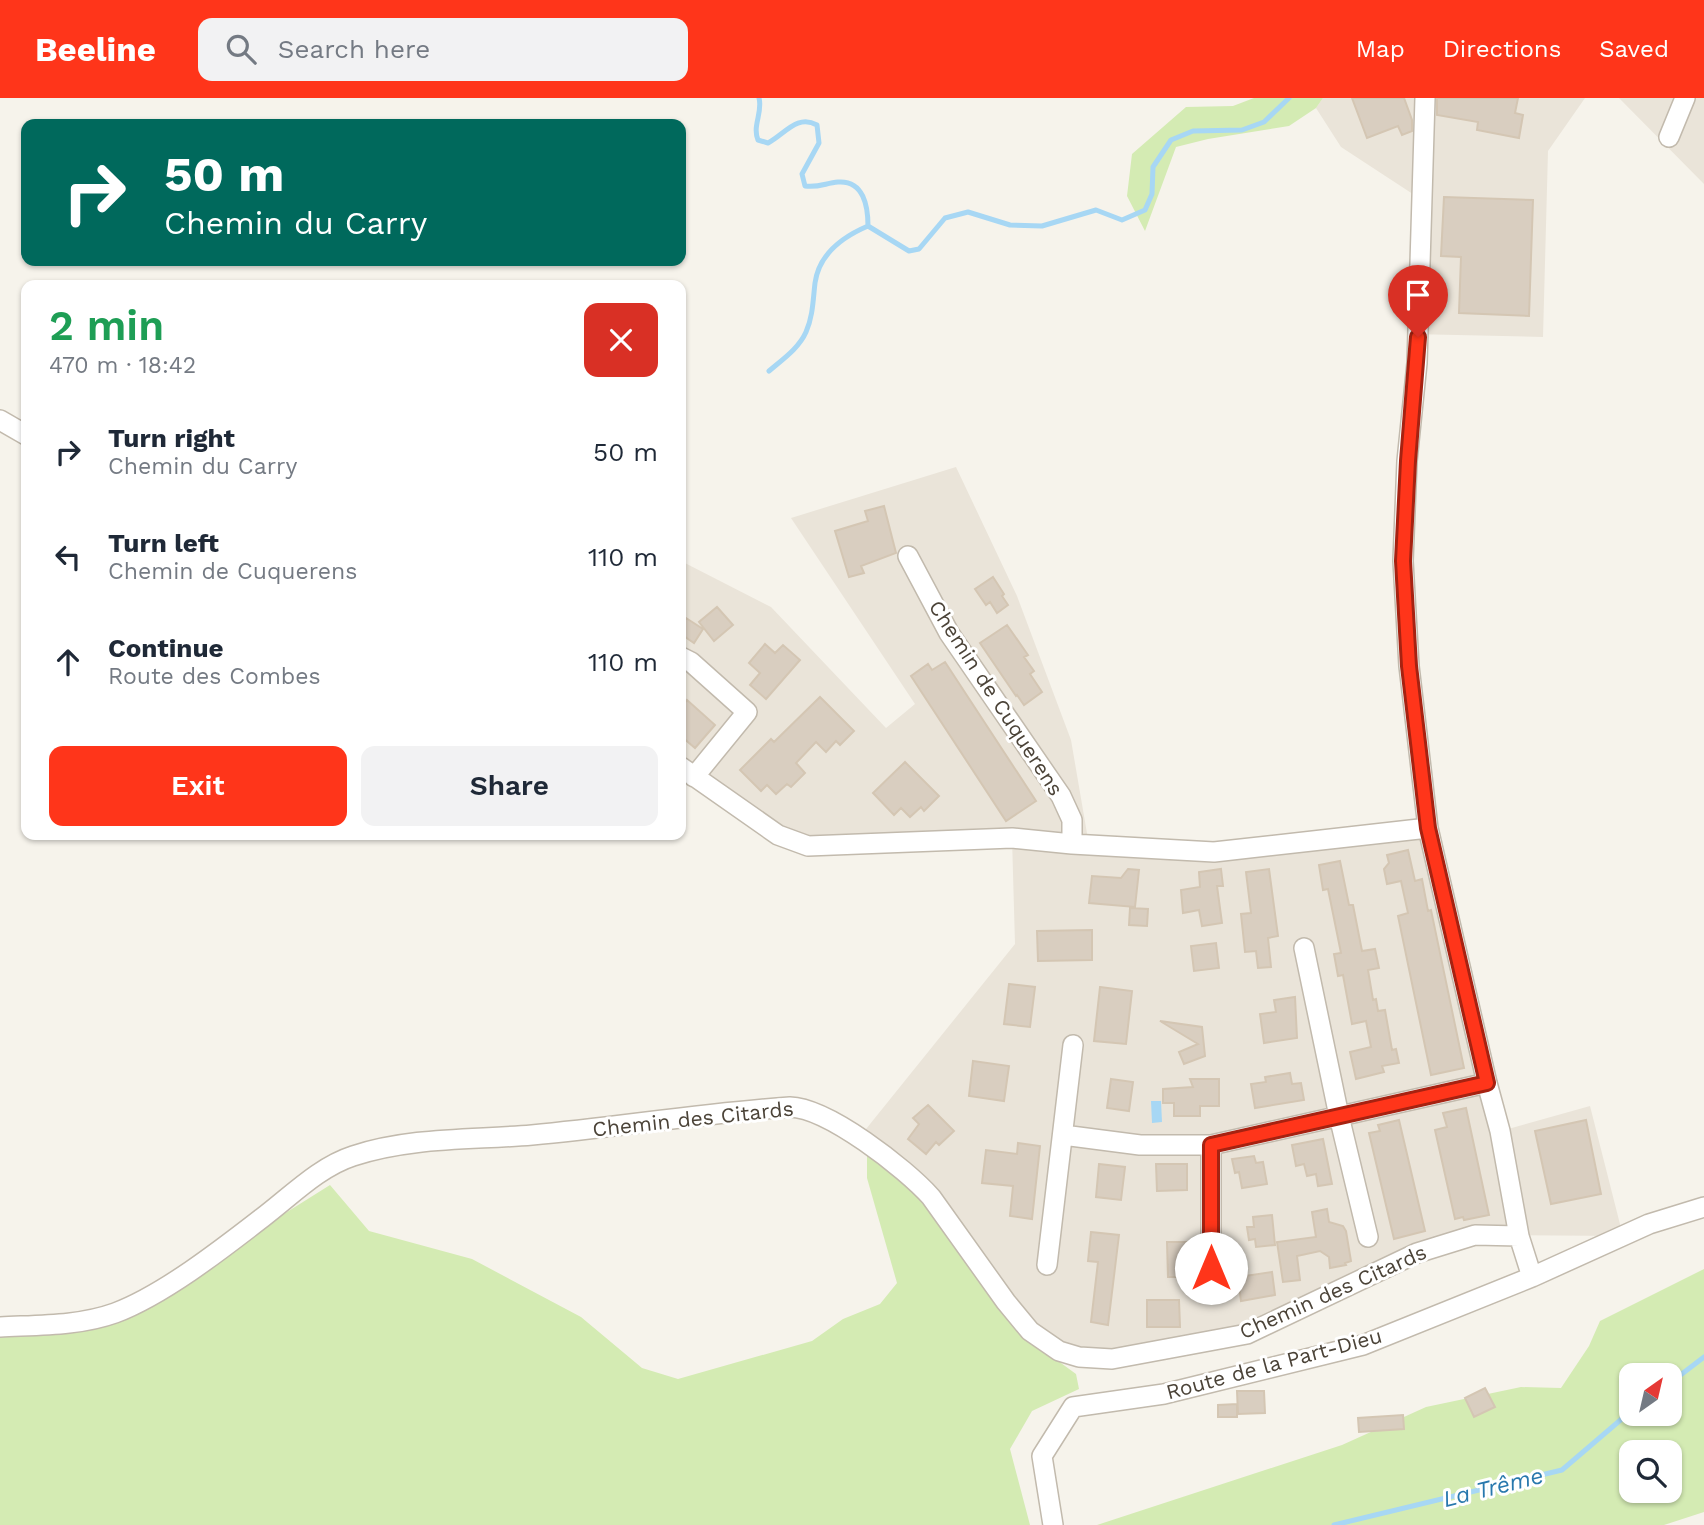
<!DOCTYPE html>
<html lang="en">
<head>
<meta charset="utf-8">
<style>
  :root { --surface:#fff; --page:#f2f2f3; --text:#1f2937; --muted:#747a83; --accent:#ff351a }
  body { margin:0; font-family:"Work Sans",sans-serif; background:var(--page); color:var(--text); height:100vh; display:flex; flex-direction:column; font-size:26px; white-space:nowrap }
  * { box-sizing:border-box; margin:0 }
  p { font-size:23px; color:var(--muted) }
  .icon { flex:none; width:38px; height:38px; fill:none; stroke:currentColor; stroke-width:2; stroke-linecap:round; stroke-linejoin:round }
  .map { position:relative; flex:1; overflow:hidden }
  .details { position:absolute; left:21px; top:182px; width:665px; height:560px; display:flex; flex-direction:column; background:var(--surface); border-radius:14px; box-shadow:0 2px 5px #0004 }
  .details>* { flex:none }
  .guide { position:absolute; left:21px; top:21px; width:665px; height:147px; border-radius:14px; box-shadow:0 2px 5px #0004; background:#00695c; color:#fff; overflow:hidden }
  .needle { width:46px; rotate:34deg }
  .fabs { position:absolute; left:1619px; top:1265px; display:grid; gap:14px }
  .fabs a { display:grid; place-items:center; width:63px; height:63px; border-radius:14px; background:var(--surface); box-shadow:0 2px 5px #0004; font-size:35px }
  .pin { position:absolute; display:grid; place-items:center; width:60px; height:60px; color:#fff; margin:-72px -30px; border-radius:50% 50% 50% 0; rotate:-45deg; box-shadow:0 0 7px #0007 }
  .pin .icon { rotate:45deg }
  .me { position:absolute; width:77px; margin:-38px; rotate:0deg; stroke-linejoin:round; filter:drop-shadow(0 0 5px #0008) }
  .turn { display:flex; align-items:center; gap:24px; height:147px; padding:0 28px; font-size:32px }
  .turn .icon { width:91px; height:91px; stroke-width:2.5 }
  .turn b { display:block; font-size:49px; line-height:60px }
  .round { display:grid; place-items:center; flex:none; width:74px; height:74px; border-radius:14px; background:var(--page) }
  .summary { display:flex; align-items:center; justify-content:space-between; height:119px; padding:0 28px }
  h1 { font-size:42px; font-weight:600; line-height:52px; color:#1e9e55 }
  .button { display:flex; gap:14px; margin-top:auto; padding:14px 28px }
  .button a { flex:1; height:80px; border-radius:14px; background:var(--accent); color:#fff; font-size:28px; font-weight:600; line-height:80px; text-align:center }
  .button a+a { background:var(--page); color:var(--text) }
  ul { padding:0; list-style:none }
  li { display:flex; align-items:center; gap:21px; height:105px; padding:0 28px }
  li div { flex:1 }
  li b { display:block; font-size:26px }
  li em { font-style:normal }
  header { display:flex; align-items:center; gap:42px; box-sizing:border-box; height:98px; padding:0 35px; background:var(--accent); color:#fff }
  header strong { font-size:33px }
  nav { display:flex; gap:38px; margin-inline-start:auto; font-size:24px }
  .search { width:490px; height:63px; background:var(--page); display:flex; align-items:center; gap:18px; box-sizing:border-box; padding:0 24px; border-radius:14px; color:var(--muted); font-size:26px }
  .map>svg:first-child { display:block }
</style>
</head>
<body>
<header>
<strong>Beeline</strong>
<div class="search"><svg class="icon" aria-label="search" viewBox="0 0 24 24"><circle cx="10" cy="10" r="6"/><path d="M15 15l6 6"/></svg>Search here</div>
<nav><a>Map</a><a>Directions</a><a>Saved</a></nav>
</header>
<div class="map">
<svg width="1704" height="1427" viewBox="0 0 1704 1427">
  <rect width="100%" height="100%" fill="#f6f3eb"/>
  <path fill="#eae4d9" d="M1323 0H1585L1548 53 1543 239 1411 236 1422 102 1341 49 1316 10Z
    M1619 0H1704V86Z
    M956 369 1017 498 1071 642 1089 747 1172 753 1428 730 1501 1033 1590 1008 1623 1138 1475 1137 1282 1220 1112 1261 1035 1237 917 1083 858 1041 1015 846 1012 740 808 748 681 669V463L771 509 886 630 915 606 791 420Z"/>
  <path fill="#d4ebb3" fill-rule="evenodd" d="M1254 0H1323L1316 10 1289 28 1208 41 1176 49 1145 133 1127 98 1132 56 1186 9 1233 8Z
    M867 1057 916 1096 1017 1233 1076 1276 1079 1291 1032 1313 1010 1351 1030 1427H0V1235L133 1211 330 1087 369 1133 472 1161 581 1219 642 1270 678 1281 812 1243 843 1221 880 1206 897 1185 867 1080Z
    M1704 1171V1414L1664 1427H1097L1342 1347 1426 1309 1521 1289 1561 1290 1589 1248 1600 1223ZM1631 1278H1670V1316H1631ZM1631 1354H1670V1393H1631Z"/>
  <path fill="#a7d7f4" d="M1151 1003H1161L1162 1024 1152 1025Z"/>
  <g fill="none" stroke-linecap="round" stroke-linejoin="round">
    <path stroke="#a7d7f4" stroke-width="5" d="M759 0C763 14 752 28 758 42L768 45C785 36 797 16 817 27L819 45 802 76 805 88C818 90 826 85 838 84 864 82 868 109 868 128
      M769 273C783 261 799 250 806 234 813 218 813 202 815 185 819 156 842 139 868 128L909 153 919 151 945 120 968 114 1010 127 1042 128 1096 112 1122 122 1145 112 1152 96 1153 69 1171 42 1193 33 1242 32 1264 24 1289 0
      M1670 1285 1704 1259
      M1334 1427 1562 1372 1631 1313"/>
  </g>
  <path fill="#d9cec0" stroke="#d4c6b3" stroke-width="2" d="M1352 0H1404L1412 22V33L1402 37 1398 28 1367 40Z
    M1437 0H1518L1515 15 1523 17 1519 40 1477 32 1478 24 1437 17Z
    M1444 99 1533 102 1529 218 1459 215 1461 159 1441 158Z
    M884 408 896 455 861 468 864 475 849 479 835 433 868 423 865 413Z
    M993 479 1004 496 1002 498 1008 507 997 515 990 504 986 507 975 491Z
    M717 509 733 527 714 543 699 524Z
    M686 520 703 531 694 545 681 536V528Z
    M1007 527 1028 557 1024 559 1034 573 1030 576 1042 594 1024 607 1017 597 1016 598 980 545Z
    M765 546 775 555 783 547 800 562 766 601 750 587 760 575 749 565Z
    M945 564 1036 703 1006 723 911 578 928 566 932 572Z
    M820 599 854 633 840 647 836 643 826 654 816 644 796 665 805 675 791 689 787 686 776 696 767 687 761 693 740 672 771 641 774 644Z
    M687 602 715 627 695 650 681 638V610Z
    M905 664 939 698 924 713 921 709 910 719 901 710 894 717 873 695Z
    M1408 752 1415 783 1422 781 1428 813 1431 812 1464 970 1431 977 1398 818 1408 815 1401 783 1387 786 1384 771 1389 765 1387 757Z
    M1340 763 1349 807H1353L1362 853 1375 851 1379 870 1368 872 1373 902 1376 901 1378 913 1385 912 1392 952 1396 951 1399 965 1382 968 1384 974 1356 981 1350 954 1371 949 1366 923 1352 926 1343 877 1338 878 1334 856 1341 855 1328 791 1323 792 1319 767Z
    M1128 771 1139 772 1135 809 1089 805 1092 778 1121 780Z
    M1221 771 1223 788H1217L1222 825 1202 828 1199 812 1183 815 1181 792 1200 789 1199 774Z
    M1269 771 1278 838 1268 840 1271 869 1258 870 1256 853 1245 854 1241 816 1251 815 1246 774Z
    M1130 810 1148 811 1147 828 1129 827Z
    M1092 832V862L1038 863 1037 833Z
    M1216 845 1219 870 1194 873 1191 848Z
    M1009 886 1035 889 1030 929 1004 926Z
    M1100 889 1132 893 1126 946 1094 943Z
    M1295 899 1297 940 1264 945 1260 916 1276 914 1274 902Z
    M1160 923 1202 929 1205 958 1184 966 1179 954 1198 946Z
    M973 963 1009 968 1004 1003 969 998Z
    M1290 975 1292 986 1301 985 1304 1002 1255 1010 1251 986 1266 984 1265 979Z
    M1111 981 1133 984 1129 1013 1107 1010Z
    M1190 981H1219V1008H1200V1018H1174V1005H1163V991L1193 989Z
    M928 1007 954 1033 939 1047 936 1044 926 1056 908 1041 919 1026 913 1020Z
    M1466 1010 1489 1117 1464 1122 1463 1119 1455 1121 1435 1032 1447 1029 1443 1015Z
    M1399 1022 1425 1133 1394 1141 1369 1035 1380 1033 1378 1027Z
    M1586 1022 1601 1096 1551 1106 1535 1033Z
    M1323 1041 1332 1086 1318 1088 1316 1076 1307 1078 1304 1066 1296 1068 1292 1047Z
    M1018 1045 1040 1048 1032 1121 1010 1118 1013 1088 982 1085 986 1052 1017 1056Z
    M1254 1058 1256 1065 1263 1064 1267 1086 1242 1090 1239 1074 1235 1075 1232 1061Z
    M1099 1066 1125 1069 1121 1102 1096 1099Z
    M1156 1066H1187V1092L1157 1093Z
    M1327 1111 1329 1124 1343 1128 1346 1133 1351 1163 1345 1165 1346 1167 1330 1170 1329 1159 1320 1153 1297 1158 1300 1182 1283 1184 1277 1144 1316 1139 1312 1114Z
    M1272 1117 1275 1147 1256 1149 1255 1141 1249 1142 1247 1129H1254L1253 1119Z
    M1091 1134 1119 1137 1108 1227 1091 1224 1098 1164 1088 1163Z
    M1167 1144H1189L1187 1179H1168Z
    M1272 1174 1275 1197 1241 1203 1238 1179Z
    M1147 1202H1179L1180 1229H1147Z
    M1485 1290 1495 1309 1474 1319 1465 1300Z
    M1237 1293H1264L1265 1315 1238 1316Z
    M1237 1306V1319H1218V1307Z
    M1403 1317 1404 1331 1359 1334 1358 1320Z"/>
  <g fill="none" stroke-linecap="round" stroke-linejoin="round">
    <defs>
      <path id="minor" d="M1425 0 1417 265 1407 363 1403 463 1409 568 1428 730
        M1669 39 1685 0
        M0 322 26 337
        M908 458 949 535 1061 698 1072 722V746
        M681 559 691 564 747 614 694 679
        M681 669 778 737 808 748 1012 740 1072 746 1214 754 1428 730 1487 985 1500 1033 1519 1138
        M1304 850 1339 1018 1368 1139
        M1063 1037 1140 1047H1211
        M1047 1167 1073 947
        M1211 1195V1047L1487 985
        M0 1229C38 1227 79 1228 115 1215 163 1197 222 1151 262 1120 291 1098 319 1069 353 1058 410 1039 473 1042 532 1037 618 1029 704 1015 790 1009 828 1010 905 1070 931 1099L1006 1204 1030 1233 1059 1253 1079 1259 1112 1261 1247 1236 1417 1155 1475 1137 1519 1138 1532 1179
        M1053 1427 1042 1358 1073 1309 1164 1296 1363 1247 1532 1179 1649 1126 1704 1109"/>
    </defs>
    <use href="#minor" stroke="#c2baad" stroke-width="22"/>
    <use href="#minor" stroke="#fff" stroke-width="19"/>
  </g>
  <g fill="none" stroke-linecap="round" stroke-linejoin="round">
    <defs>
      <path id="route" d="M1211 1170V1047L1487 985 1428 730 1409 568 1403 463 1408 363 1418 239"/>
    </defs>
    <use href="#route" stroke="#a62211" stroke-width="18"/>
    <use href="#route" stroke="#ff351a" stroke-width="12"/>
  </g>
  <g text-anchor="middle" stroke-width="6" stroke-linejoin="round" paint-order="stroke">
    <g font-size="21" fill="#4b4338" stroke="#fff">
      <text transform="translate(996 600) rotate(57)" y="7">Chemin de Cuquerens</text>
      <text transform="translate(693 1021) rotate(-6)" y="7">Chemin des Citards</text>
      <text transform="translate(1333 1194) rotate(-24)" y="7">Chemin des Citards</text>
      <text transform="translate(1274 1266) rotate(-15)" y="7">Route de la Part-Dieu</text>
    </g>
    <g font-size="23" font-style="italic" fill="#2878ad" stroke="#fff">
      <text transform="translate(1493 1389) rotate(-14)" y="8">La Trême</text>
    </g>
  </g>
</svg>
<div class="fabs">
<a><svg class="needle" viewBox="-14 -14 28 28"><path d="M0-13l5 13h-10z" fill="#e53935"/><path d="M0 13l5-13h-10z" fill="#747a83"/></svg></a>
<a><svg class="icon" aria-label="search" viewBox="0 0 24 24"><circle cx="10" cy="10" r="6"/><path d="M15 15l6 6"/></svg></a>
</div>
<div class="pin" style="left:1418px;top:239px;background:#d93025"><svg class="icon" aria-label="arrive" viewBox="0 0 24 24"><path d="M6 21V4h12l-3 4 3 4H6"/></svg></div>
<svg class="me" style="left:1211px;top:1170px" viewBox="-20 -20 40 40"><circle r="19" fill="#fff"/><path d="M0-13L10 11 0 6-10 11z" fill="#ff351a"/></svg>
<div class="guide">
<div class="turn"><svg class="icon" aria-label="right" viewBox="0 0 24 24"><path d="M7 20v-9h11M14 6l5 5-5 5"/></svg><div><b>50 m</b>Chemin du Carry</div></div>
</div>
<section class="details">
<div class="summary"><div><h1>2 min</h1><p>470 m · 18:42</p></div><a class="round" style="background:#d93025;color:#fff"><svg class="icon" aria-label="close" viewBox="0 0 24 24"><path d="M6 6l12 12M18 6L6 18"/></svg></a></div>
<ul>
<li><svg class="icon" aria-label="right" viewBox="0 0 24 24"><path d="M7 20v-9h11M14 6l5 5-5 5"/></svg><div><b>Turn right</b><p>Chemin du Carry</p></div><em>50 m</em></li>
<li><svg class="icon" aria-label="left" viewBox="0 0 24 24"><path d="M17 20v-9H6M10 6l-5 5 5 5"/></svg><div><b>Turn left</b><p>Chemin de Cuquerens</p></div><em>110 m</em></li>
<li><svg class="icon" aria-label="ahead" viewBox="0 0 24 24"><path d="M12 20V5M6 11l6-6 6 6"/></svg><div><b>Continue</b><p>Route des Combes</p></div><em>110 m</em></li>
</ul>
<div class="button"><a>Exit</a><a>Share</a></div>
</section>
</div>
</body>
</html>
